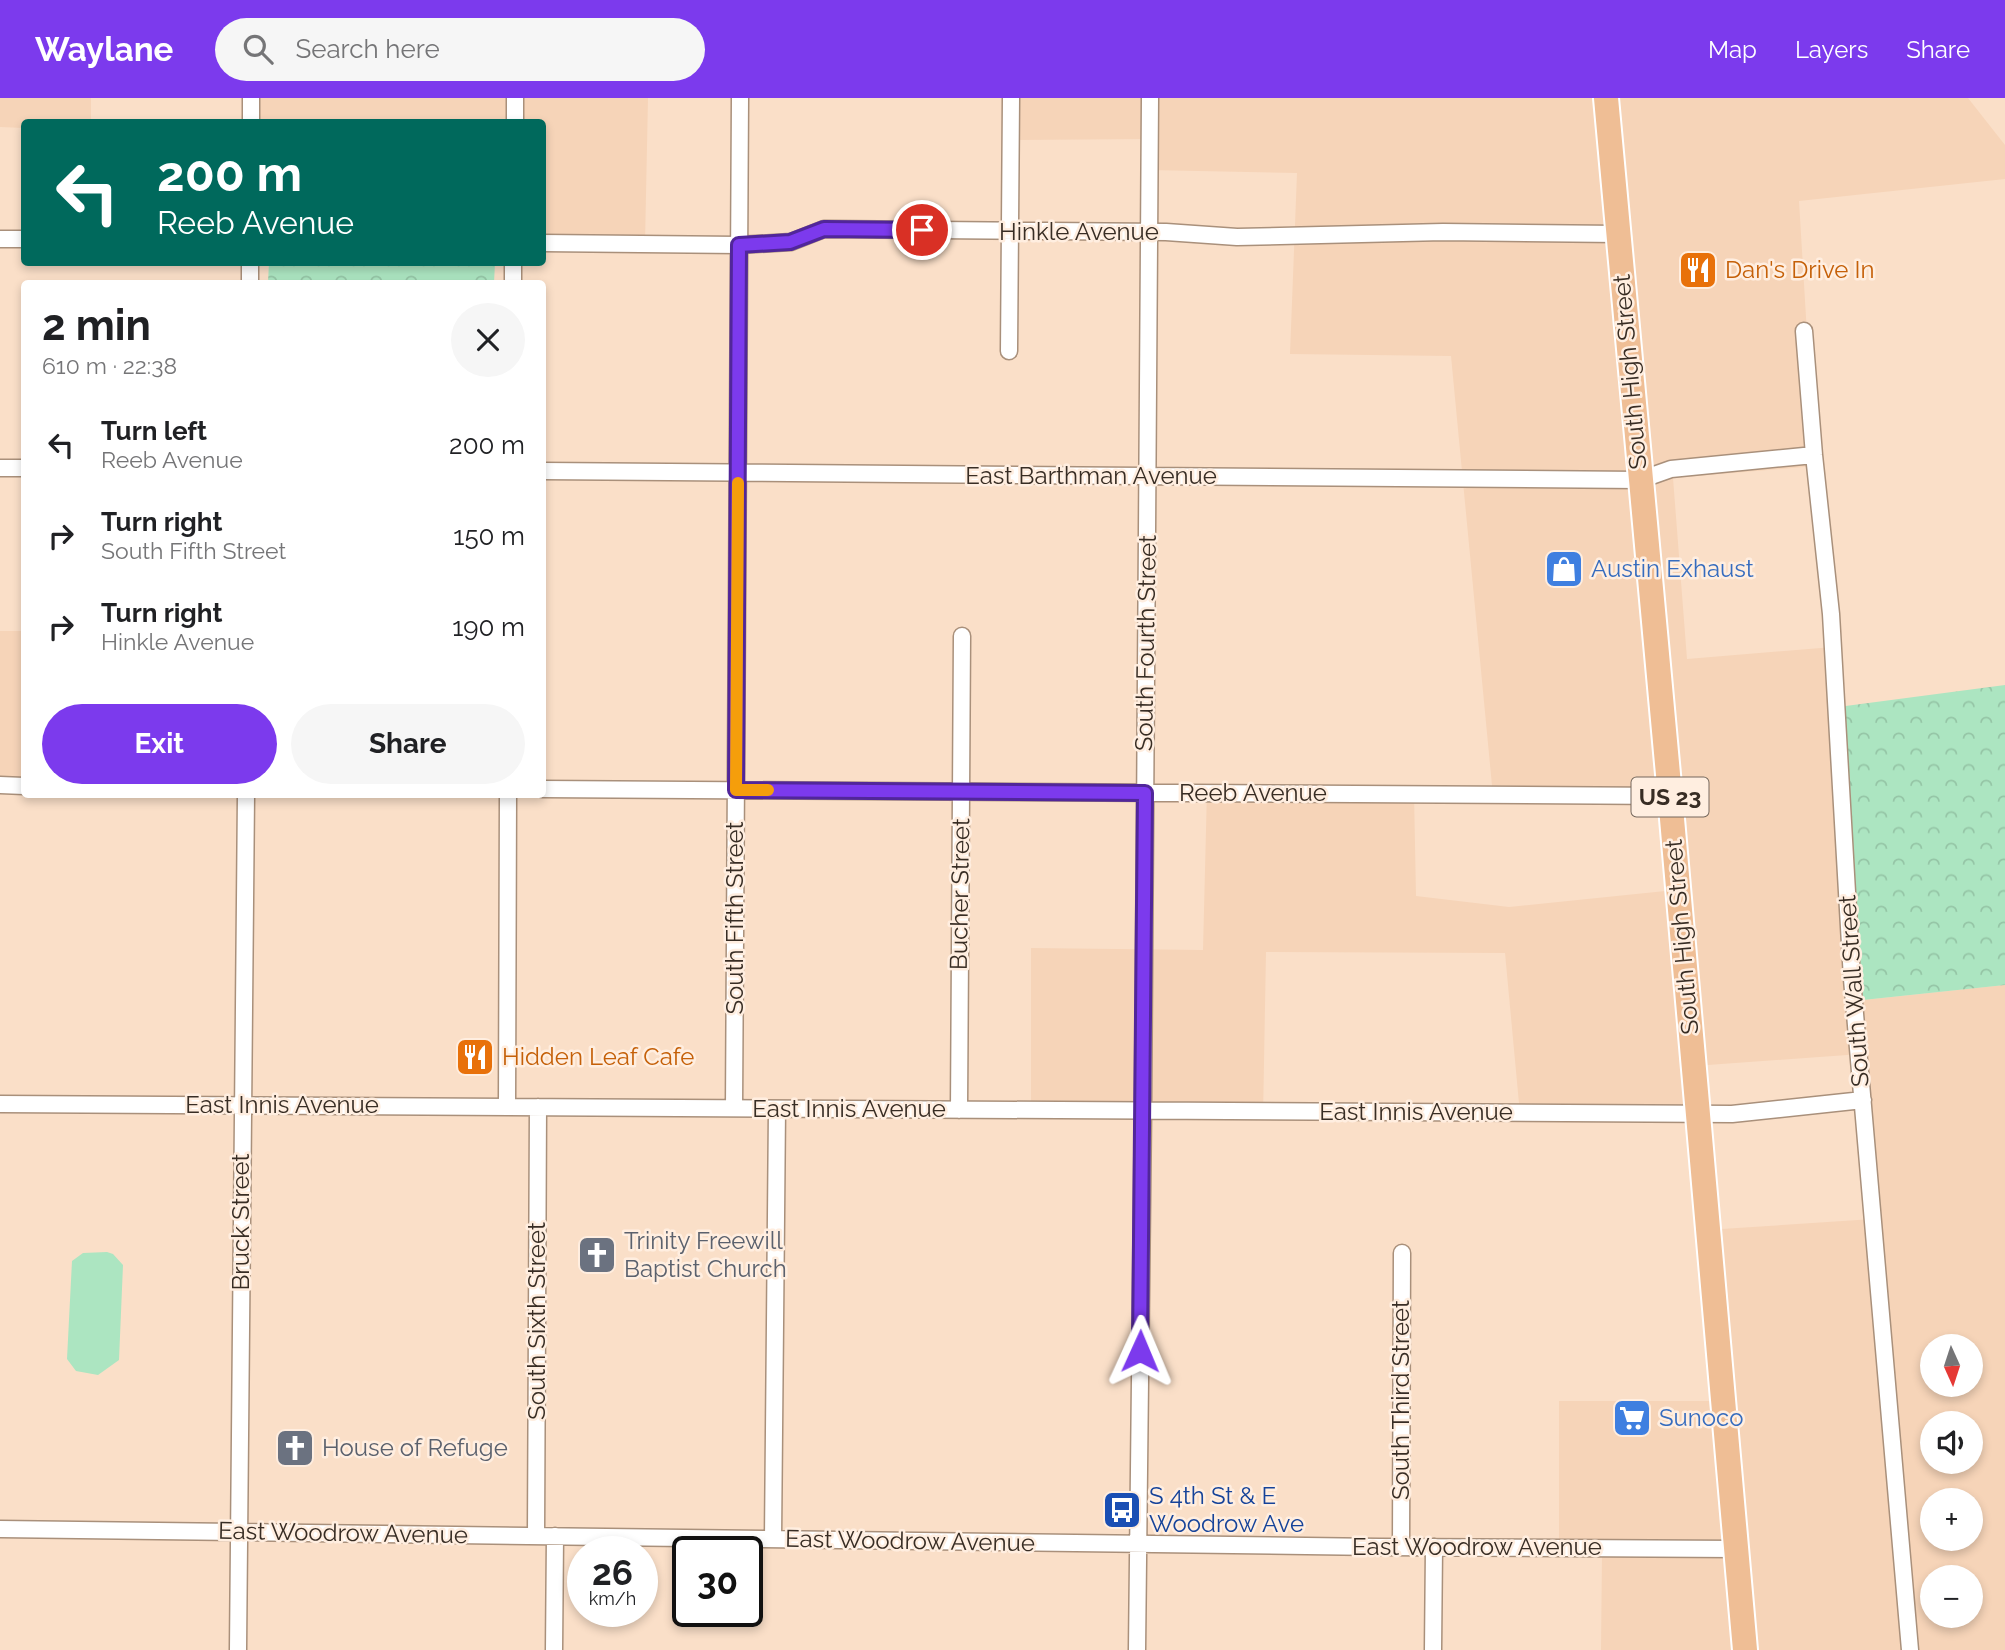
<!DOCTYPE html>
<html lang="en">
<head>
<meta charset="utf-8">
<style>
  :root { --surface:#fff; --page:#f6f6f6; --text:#202124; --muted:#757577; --accent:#7c3aed }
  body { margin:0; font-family:Raleway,sans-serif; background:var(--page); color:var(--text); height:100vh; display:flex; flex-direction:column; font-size:26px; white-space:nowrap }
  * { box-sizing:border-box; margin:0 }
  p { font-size:23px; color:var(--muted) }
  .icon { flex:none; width:38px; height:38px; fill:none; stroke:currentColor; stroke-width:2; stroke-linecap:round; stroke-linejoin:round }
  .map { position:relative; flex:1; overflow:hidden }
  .panel { position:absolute; left:21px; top:182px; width:525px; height:518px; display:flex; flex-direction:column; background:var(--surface); border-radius:7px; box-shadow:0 4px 10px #0003 }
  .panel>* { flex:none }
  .hud { position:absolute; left:21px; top:21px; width:525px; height:147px; border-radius:7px; box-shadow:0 4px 10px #0003; background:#00695c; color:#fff; overflow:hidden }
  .needle { width:46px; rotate:177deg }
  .controls { position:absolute; left:1920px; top:1236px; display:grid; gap:14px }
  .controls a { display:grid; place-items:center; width:63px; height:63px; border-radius:50%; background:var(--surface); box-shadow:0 4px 10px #0003; font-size:35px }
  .speed { position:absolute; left:567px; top:1438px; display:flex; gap:14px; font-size:35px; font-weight:700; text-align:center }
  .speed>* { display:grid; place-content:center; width:91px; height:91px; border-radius:50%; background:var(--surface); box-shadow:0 4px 10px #0003; line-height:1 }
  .speed small { font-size:18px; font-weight:400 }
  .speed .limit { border:4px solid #111; border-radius:10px; background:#fff; color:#111 }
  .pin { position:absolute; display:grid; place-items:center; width:60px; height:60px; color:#fff; margin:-30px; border:4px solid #fff; border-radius:50%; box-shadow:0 2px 7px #0007 }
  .me { position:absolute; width:77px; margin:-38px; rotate:1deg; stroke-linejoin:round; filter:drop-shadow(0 0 5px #0008) }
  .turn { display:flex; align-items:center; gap:24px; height:147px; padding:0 21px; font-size:32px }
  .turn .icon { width:91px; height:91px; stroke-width:2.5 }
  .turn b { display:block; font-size:49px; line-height:60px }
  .round { display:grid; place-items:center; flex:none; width:74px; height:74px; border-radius:37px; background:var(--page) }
  .summary { display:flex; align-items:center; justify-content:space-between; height:119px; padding:0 21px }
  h1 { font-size:42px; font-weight:700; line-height:52px }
  .cta { display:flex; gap:14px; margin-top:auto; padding:14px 21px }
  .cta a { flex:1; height:80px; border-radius:42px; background:var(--accent); color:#fff; font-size:28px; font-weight:700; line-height:80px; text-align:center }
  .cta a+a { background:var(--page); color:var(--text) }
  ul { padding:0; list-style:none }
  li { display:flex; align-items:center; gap:21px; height:91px; padding:0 21px }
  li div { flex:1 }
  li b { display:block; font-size:26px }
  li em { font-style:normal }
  header { display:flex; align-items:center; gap:42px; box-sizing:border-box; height:98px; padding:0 35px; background:var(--accent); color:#fff }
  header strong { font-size:33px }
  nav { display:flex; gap:38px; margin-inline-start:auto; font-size:24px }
  .search { width:490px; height:63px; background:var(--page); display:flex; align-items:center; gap:18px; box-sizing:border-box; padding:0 24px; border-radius:38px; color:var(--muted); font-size:26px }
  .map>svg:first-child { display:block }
</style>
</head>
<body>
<header>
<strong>Waylane</strong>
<div class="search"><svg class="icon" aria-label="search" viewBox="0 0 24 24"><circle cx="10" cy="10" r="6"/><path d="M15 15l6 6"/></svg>Search here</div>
<nav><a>Map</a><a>Layers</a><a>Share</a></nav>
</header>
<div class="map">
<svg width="2005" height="1552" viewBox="0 0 2005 1552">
  <defs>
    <pattern id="forest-crowns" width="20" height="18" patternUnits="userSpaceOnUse" patternTransform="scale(1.75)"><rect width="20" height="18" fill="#ace5c1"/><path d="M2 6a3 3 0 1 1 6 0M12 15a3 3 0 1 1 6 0" fill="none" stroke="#95c5a6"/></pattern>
  </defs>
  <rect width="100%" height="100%" fill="#fadfc8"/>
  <path fill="#f6d4b8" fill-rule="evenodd" d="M0 0H91V24H24V30L0 29Z
    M252 0H648L645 145 543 147 542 24H252Z
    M1014 0H1968L2005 47V81L1799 103 1815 368 1673 380 1687 561 1833 549 1863 902 2005 887V1552H1601L1602 1456 1559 1450V1303H1720L1706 1132 1873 1121 1861 956 1694 968 1699 1022 1520 1016 1505 855 1266 854 1263 1020 1031 1018V850L1203 852 1207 692 1414 695 1416 798 1509 809 1675 792 1667 700 1493 698 1451 258 1290 256 1297 75 1149 72 1151 41 1015 42ZM1932 1248H1970V1286H1932ZM1932 1325H1970V1363H1932ZM1932 1402H1970V1440H1932ZM1932 1479H1970V1517H1932Z
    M0 533H24V690H0Z"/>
  <path fill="url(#forest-crowns)" d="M269 164 495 165 494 185H268Z
    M2005 587V887L1863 902 1838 609Z"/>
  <path fill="#ace5c1" d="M431 169 475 170 474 185H431Z
    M107 1154 113 1156 123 1167 119 1262 98 1277 76 1273 67 1261 72 1163 83 1155Z"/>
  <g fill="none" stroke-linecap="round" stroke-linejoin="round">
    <defs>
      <path id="street" d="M251 24V0
        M515 24V0
        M0 141H24
        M542 145 739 147 791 144 824 131 1166 134 1237 139 1443 134 1618 136
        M250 186V164
        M513 186V164
        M1804 233 1814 357 1831 516 1852 881 1910 1552
        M1009 253 1011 0
        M0 370H24
        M542 373 1640 382 1671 371 1814 357
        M0 687 24 688
        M542 691 1670 698
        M0 1006 1732 1016 1863 1002
        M507 1009 508 696
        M734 1010 740 0
        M959 1012 962 538
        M0 1431 1379 1449 1737 1451
        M536 1438 538 1009
        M773 1441 777 1011
        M1401 1449 1402 1155
        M238 1552 246 696
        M554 1552 555 1438
        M1137 1552 1143 1013 1150 0
        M1433 1552 1434 1449"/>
      <path id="primary" d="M1606 0 1670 698 1745 1552"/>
    </defs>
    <use href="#street" stroke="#a9907b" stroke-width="19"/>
    <use href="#primary" stroke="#fff" stroke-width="28"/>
    <use href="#street" stroke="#fff" stroke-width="16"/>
    <use href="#primary" stroke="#efbe95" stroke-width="24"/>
  </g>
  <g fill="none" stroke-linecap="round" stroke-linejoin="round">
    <defs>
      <path id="route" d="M922 132 824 131 790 144 739 147 736 692 1145 695 1140 1253"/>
    </defs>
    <use href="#route" stroke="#51269a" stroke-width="18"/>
    <use href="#route" stroke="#7c3aed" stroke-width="12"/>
    <path stroke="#f59e0b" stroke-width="12" d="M738 385 736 692H768"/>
  </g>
  <defs>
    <symbol id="restaurant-square" viewBox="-11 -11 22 22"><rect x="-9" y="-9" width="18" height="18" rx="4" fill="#e8710a" stroke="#ffeee0"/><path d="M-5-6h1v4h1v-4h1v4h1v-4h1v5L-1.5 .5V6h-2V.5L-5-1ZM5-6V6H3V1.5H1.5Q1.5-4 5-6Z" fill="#fff"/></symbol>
    <symbol id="shop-square" viewBox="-11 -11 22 22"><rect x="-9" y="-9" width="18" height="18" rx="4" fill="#3f7fe0" stroke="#ffeee0"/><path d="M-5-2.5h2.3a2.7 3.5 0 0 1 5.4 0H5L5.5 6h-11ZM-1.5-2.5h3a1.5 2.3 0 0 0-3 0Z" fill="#fff"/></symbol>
    <symbol id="church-square" viewBox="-11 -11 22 22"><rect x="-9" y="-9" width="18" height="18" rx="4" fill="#6b7280" stroke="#ffeee0"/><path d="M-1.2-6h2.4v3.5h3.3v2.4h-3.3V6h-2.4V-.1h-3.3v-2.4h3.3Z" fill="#fff"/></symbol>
    <symbol id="supermarket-square" viewBox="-11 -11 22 22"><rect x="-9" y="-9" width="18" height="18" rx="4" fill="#3f7fe0" stroke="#ffeee0"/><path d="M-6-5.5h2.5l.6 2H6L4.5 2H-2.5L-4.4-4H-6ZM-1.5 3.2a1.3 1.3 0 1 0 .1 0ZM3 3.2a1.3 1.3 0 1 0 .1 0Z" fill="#fff"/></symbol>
    <symbol id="bus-square" viewBox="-11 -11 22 22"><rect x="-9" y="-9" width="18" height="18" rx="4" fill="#1a4fb4" stroke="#ffeee0"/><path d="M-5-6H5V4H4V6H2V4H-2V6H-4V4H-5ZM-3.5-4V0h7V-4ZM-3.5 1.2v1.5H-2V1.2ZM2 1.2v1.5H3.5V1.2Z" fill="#fff"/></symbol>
  </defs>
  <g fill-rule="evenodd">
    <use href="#restaurant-square" x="1676" y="150" width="44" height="44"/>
    <use href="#shop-square" x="1542" y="449" width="44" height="44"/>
    <use href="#restaurant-square" x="453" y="937" width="44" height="44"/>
    <use href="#church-square" x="575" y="1135" width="44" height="44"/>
    <use href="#supermarket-square" x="1610" y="1298" width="44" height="44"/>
    <use href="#church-square" x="273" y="1328" width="44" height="44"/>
    <use href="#bus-square" x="1100" y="1390" width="44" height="44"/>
  </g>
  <g text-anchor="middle" stroke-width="5" stroke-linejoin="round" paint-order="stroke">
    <rect fill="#ffeee0" stroke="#74675c" stroke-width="2" x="1631.5" y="679.5" width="77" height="39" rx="5"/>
    <g font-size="23" font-weight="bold" fill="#382d24">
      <text x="1670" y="707">US 23</text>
    </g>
    <g font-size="24" fill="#382d24" stroke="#ffeee0">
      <text x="1079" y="142">Hinkle Avenue</text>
      <text transform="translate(1630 274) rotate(-95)" y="8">South High Street</text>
      <text x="1091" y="386">East Barthman Avenue</text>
      <text transform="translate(1146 545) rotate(-89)" y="8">South Fourth Street</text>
      <text x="1253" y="703">Reeb Avenue</text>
      <text transform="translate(960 796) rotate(-89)" y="8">Bucher Street</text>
      <text transform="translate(735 820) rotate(-90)" y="8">South Fifth Street</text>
      <text transform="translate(1682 839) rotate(-95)" y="8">South High Street</text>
      <text transform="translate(1854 893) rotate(-94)" y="8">South Wall Street</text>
      <text x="282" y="1015">East Innis Avenue</text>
      <text x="849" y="1019">East Innis Avenue</text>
      <text x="1416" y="1022">East Innis Avenue</text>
      <text transform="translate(241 1124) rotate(-90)" y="8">Bruck Street</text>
      <text transform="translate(537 1223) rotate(-90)" y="8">South Sixth Street</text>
      <text transform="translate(1401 1302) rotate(-90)" y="8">South Third Street</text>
      <text transform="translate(343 1435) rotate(1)" y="8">East Woodrow Avenue</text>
      <text transform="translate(910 1443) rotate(1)" y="8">East Woodrow Avenue</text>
      <text x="1477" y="1457">East Woodrow Avenue</text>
    </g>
    <g font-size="24" fill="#c56008" stroke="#ffeee0" text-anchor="start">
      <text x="1725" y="180">Dan's Drive In</text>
      <text x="502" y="967">Hidden Leaf Cafe</text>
    </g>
    <g font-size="24" fill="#366cbe" stroke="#ffeee0" text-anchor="start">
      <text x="1591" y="479">Austin Exhaust</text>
      <text x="1659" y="1328">Sunoco</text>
    </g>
    <g font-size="24" fill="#5b616d" stroke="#ffeee0" text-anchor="start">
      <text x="624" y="1151">Trinity Freewill<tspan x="624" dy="28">Baptist Church</tspan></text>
      <text x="322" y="1358">House of Refuge</text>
    </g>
    <g font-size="24" fill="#164399" stroke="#ffeee0" text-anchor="start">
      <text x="1149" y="1406">S 4th St &amp; E<tspan x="1149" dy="28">Woodrow Ave</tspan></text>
    </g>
  </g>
</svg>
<div class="controls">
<a><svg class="needle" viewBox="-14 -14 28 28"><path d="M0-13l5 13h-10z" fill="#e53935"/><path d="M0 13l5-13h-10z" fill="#757577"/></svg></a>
<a><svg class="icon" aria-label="sound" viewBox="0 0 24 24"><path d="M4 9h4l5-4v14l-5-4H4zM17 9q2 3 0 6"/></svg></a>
<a>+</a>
<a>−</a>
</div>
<div class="speed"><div>26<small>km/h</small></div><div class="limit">30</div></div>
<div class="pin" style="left:922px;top:132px;background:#d93025"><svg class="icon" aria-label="arrive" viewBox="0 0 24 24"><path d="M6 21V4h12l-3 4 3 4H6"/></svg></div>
<svg class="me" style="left:1140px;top:1253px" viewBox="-20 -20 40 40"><path d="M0-17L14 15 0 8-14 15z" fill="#7c3aed" stroke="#fff" stroke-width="4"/></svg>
<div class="hud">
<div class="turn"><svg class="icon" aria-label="left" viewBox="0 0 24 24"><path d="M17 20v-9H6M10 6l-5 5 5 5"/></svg><div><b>200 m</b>Reeb Avenue</div></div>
</div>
<section class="panel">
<div class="summary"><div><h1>2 min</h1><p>610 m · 22:38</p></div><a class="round"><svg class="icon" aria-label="close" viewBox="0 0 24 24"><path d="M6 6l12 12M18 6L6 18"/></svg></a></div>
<ul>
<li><svg class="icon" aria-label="left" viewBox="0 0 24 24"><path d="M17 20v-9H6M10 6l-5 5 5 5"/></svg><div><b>Turn left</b><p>Reeb Avenue</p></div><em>200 m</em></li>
<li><svg class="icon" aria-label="right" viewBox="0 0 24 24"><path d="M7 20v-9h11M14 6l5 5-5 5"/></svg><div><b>Turn right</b><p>South Fifth Street</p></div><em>150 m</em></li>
<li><svg class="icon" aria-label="right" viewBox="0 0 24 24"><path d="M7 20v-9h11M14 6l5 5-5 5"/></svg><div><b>Turn right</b><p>Hinkle Avenue</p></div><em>190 m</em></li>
</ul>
<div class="cta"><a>Exit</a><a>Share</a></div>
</section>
</div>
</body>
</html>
